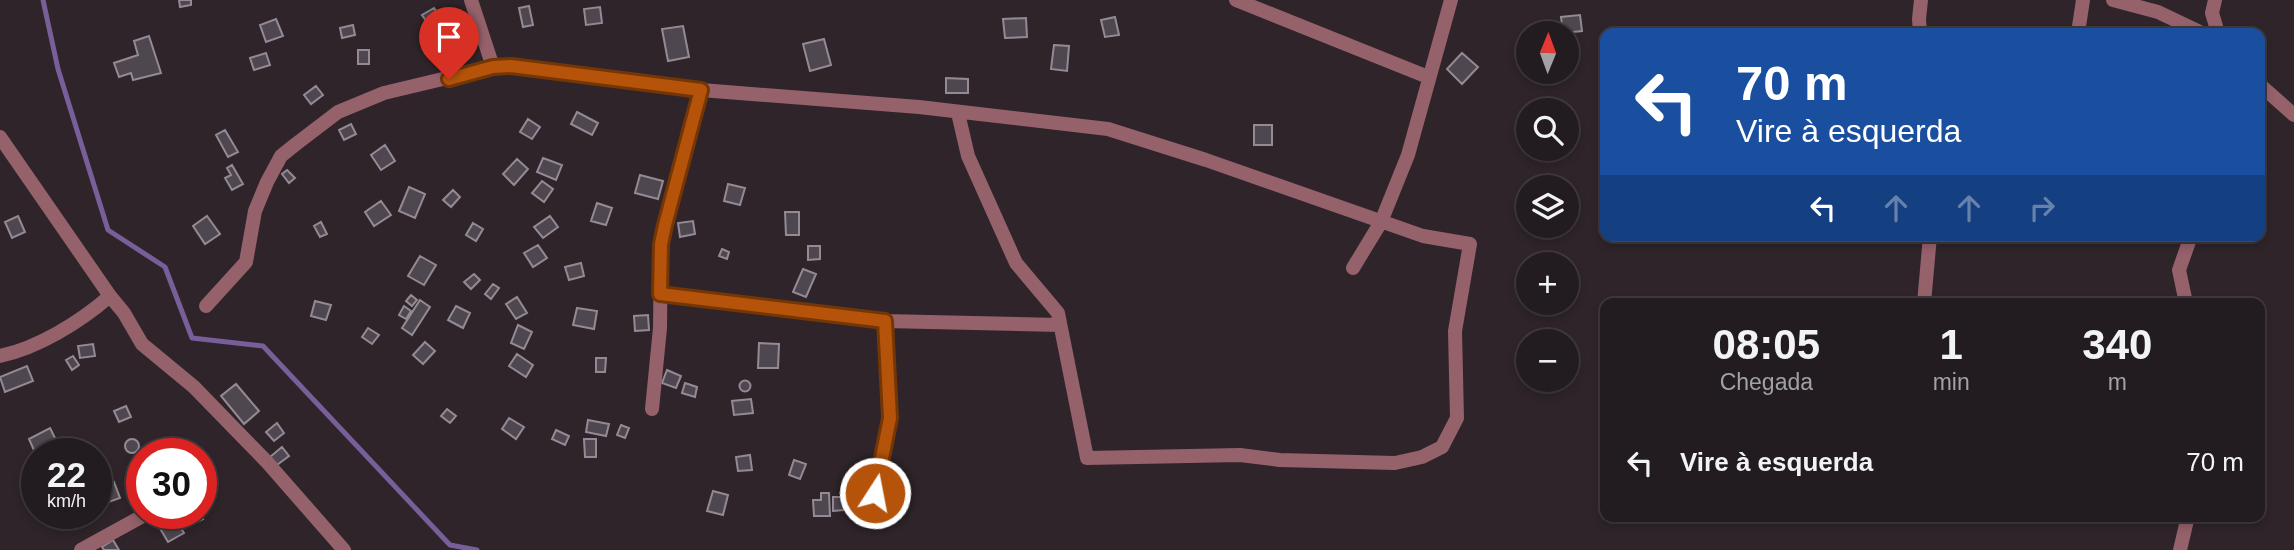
<!DOCTYPE html>
<html lang="pt">
<head>
<meta charset="utf-8">
<style>
  :root { --surface:#221b1f; --page:#2a2428; --text:#f1f3f6; --muted:#a2a1a4; --line:#3f393d }
  body { margin:0; font-family:Arial,sans-serif; background:var(--page); color:var(--text); height:100vh; display:flex; flex-direction:column; font-size:26px; white-space:nowrap }
  * { box-sizing:border-box; margin:0 }
  p { font-size:23px; color:var(--muted) }
  .icon { flex:none; width:38px; height:38px; fill:none; stroke:currentColor; stroke-width:2; stroke-linecap:round; stroke-linejoin:round }
  .map { position:relative; flex:1; overflow:hidden }
  .sheet { position:absolute; left:1600px; top:298px; width:665px; height:224px; display:flex; flex-direction:column; background:var(--surface); border-radius:14px; box-shadow:0 4px 10px #0003,0 0 0 2px var(--line) }
  .sheet>* { flex:none }
  .hud { position:absolute; left:1600px; top:28px; width:665px; height:214px; border-radius:14px; box-shadow:0 4px 10px #0003,0 0 0 2px var(--line); background:#1a4fa0; color:#fff; overflow:hidden }
  .needle { width:46px; rotate:1deg }
  .controls { position:absolute; left:1516px; top:21px; display:grid; gap:14px }
  .controls a { display:grid; place-items:center; width:63px; height:63px; border-radius:50%; background:var(--surface); box-shadow:0 4px 10px #0003,0 0 0 2px var(--line); font-size:35px }
  .speed { position:absolute; left:21px; top:438px; display:flex; gap:14px; font-size:35px; font-weight:700; text-align:center }
  .speed>* { display:grid; place-content:center; width:91px; height:91px; border-radius:50%; background:var(--surface); box-shadow:0 4px 10px #0003,0 0 0 2px var(--line); line-height:1 }
  .speed small { font-size:18px; font-weight:400 }
  .speed .limit { border:10px solid #d22; background:#fff; color:#111 }
  .pin { position:absolute; display:grid; place-items:center; width:60px; height:60px; color:#fff; margin:-72px -30px; border-radius:50% 50% 50% 0; rotate:-45deg; box-shadow:0 0 7px #0007 }
  .pin .icon { rotate:45deg }
  .me { position:absolute; width:77px; margin:-38px; rotate:11deg; stroke-linejoin:round; filter:drop-shadow(0 0 5px #0008) }
  .turn { display:flex; align-items:center; gap:24px; height:147px; padding:0 21px; font-size:32px }
  .turn .icon { width:91px; height:91px; stroke-width:2.5 }
  .turn b { display:block; font-size:49px; line-height:60px }
  .lanes { display:flex; align-items:center; height:66px; padding:0 21px; background:#0003; justify-content:center; gap:35px; direction:ltr }
  .lanes .off { opacity:.35 }
  .eta { display:flex; justify-content:space-evenly; align-items:center; height:119px; text-align:center }
  .eta b { font-size:42px; font-weight:800; line-height:49px }
  ul { padding:0; list-style:none }
  li { display:flex; align-items:center; gap:21px; height:91px; padding:0 21px }
  li div { flex:1 }
  li b { display:block; font-size:26px }
  li em { font-style:normal }
  .map>svg:first-child { display:block }
</style>
</head>
<body>
<div class="map">
<svg width="2294" height="550" viewBox="0 0 2294 550">
  <rect width="100%" height="100%" fill="#2e2429"/>
  <g fill="none" stroke-linecap="round" stroke-linejoin="round">
    <path stroke="#785f99" stroke-width="5" d="M43 0 58 69 108 230 165 267 192 338 263 346 450 545 477 550"/>
  </g>
  <path fill="#4f4750" stroke="#938a94" stroke-width="2" d="M179 0H191V5L180 7Z
    M529 6 533 25 523 27 519 8Z
    M600 7 602 23 586 25 584 9Z
    M434 8 441 18 429 25 422 15Z
    M1580 15 1582 31 1563 33 1561 17Z
    M1115 17 1119 35 1105 37 1101 20Z
    M1026 18 1027 37 1005 38 1003 19Z
    M276 19 283 36 266 42 260 25Z
    M353 25 355 35 342 38 340 28Z
    M683 26 689 57 668 61 662 29Z
    M149 36 161 73 133 80 131 73 119 77 114 63 138 55 134 41Z
    M824 39 831 65 810 71 803 44Z
    M450 44 465 45V57H450Z
    M1054 45 1069 46 1067 71 1051 69Z
    M358 50H369V64H358Z
    M266 53 270 65 254 70 250 58Z
    M1462 53 1478 67 1462 84 1447 69Z
    M946 78 968 79V93H946Z
    M316 86 323 95 311 104 304 95Z
    M577 112 598 123 592 135 571 124Z
    M528 119 540 127 532 139 520 132Z
    M351 124 356 134 344 140 339 130Z
    M1254 125H1272V145H1254Z
    M225 130 238 152 228 157 216 135Z
    M385 145 395 161 381 170 371 155Z
    M543 158 562 165 556 180 537 172Z
    M517 159 528 169 514 185 503 174Z
    M232 165 243 184 232 190 225 178 231 175 227 168Z
    M287 170 295 178 289 183 282 174Z
    M640 175 663 181 658 199 635 193Z
    M542 181 553 189 544 202 532 193Z
    M728 184 745 188 740 205 724 201Z
    M409 187 425 194 415 218 399 211Z
    M453 190 460 197 451 207 443 200Z
    M381 201 391 215 374 226 365 212Z
    M597 203 612 208 606 225 591 221Z
    M785 212H799V235H786Z
    M18 216 25 232 12 238 5 222Z
    M207 216 220 234 205 244 193 226Z
    M550 216 558 227 543 238 534 227Z
    M693 221 695 234 680 237 678 223Z
    M321 222 327 234 320 237 314 226Z
    M473 223 483 229 476 241 466 235Z
    M538 245 547 258 533 267 524 253Z
    M808 246H820V259L808 260Z
    M722 249 729 252 727 259 719 256Z
    M420 256 436 265 424 285 408 276Z
    M581 263 584 276 569 280 565 267Z
    M803 269 816 274 806 297 793 292Z
    M474 274 480 280 471 289 464 282Z
    M493 284 499 288 491 299 485 294Z
    M411 295 417 300 412 306 406 301Z
    M517 297 527 313 516 319 506 304Z
    M420 300 430 307 412 335 402 328Z
    M315 301 331 305 326 320 311 316Z
    M404 306 411 311 406 319 399 315Z
    M456 306 470 313 463 328 448 320Z
    M577 308 597 311 594 329 573 325Z
    M648 315 649 330 635 331 634 316Z
    M518 325 532 332 524 349 511 343Z
    M368 328 379 335 372 344 362 337Z
    M425 342 435 351 423 364 413 355Z
    M759 343 779 344 778 368H758Z
    M93 344 95 356 80 358 78 346Z
    M517 354 533 365 526 377 509 366Z
    M73 356 79 365 72 370 66 360Z
    M596 358H606L605 372H596Z
    M27 366 33 381 5 392 0 377Z
    M667 370 681 376 676 388 662 383Z
    M739.5 386a5.5 5.5 0 1 1 11 0a5.5 5.5 0 1 1-11 0Z
    M685 383 697 387 695 397 682 393Z
    M236 384 259 411 244 424 221 396Z
    M751 399 753 413 734 415 732 401Z
    M126 406 131 417 119 422 114 411Z
    M447 409 456 416 450 423 441 416Z
    M509 418 524 427 516 439 502 429Z
    M588 420 609 424 606 436 586 432Z
    M277 423 284 433 274 441 266 432Z
    M621 425 629 428 625 438 617 435Z
    M50 428 58 444 36 455 29 439Z
    M556 430 569 436 565 445 552 439Z
    M584 439H596V457H585Z
    M125 446a7 7 0 1 1 14 0a7 7 0 1 1-14 0Z
    M282 447 289 456 277 465 270 457Z
    M750 455 752 470 738 471 736 457Z
    M794 460 806 464 800 479 789 475Z
    M114 482 120 498 103 504 97 488Z
    M713 491 728 495 723 515 707 511Z
    M821 493H829L830 516H814L813 500H821Z
    M833 497H843L844 510 833 511Z
    M879 500 882 517 869 519 866 502Z
    M56 513H70L72 518 59 521Z
    M184 513H199L203 519 191 525Z
    M173 516 184 533 168 542 158 525Z
    M113 540 119 550H104L102 547Z"/>
  <g fill="none" stroke-linecap="round" stroke-linejoin="round">
    <path stroke="#95616b" stroke-width="14" d="M471 0 493 67
      M1236 0 1428 77
      M2113 0 2158 12 2202 33
      M2215 0 2212 13 2218 33
      M1920 33 1919 19 1921 0
      M2078 33 2083 0
      M2259 84 2294 115
      M0 137 110 296 124 313 142 344 194 387 266 461 344 550
      M1353 268 1381 222 1408 155 1451 0
      M660 294 885 321 1060 325
      M1924 303 1930 236
      M2186 303 2179 270 2191 236
      M206 306 246 262 255 211 267 182 281 156 296 144 338 112 384 93 493 67 511 66 701 90 919 107 1108 129 1206 160 1423 236 1470 244 1455 331 1457 418 1442 447 1422 457 1395 463 1280 460 1240 455 1087 458 1058 313 1016 263 968 156 958 113
      M0 356C38 348 80 322 110 296
      M652 409 660 328 661 244 669 206 701 90
      M875 493 890 418 885 321
      M81 550 148 513
      M2180 550 2188 516"/>
  </g>
  <g fill="none" stroke-linecap="round" stroke-linejoin="round">
    <defs>
      <path id="route" d="M449 79 493 67 511 66 701 90 665 225 661 244 660 294 885 321 890 418 875 493"/>
    </defs>
    <use href="#route" stroke="#753606" stroke-width="18"/>
    <use href="#route" stroke="#b45309" stroke-width="12"/>
  </g>
</svg>
<div class="controls">
<a><svg class="needle" viewBox="-14 -14 28 28"><path d="M0-13l5 13h-10z" fill="#e53935"/><path d="M0 13l5-13h-10z" fill="#a2a1a4"/></svg></a>
<a><svg class="icon" aria-label="search" viewBox="0 0 24 24"><circle cx="10" cy="10" r="6"/><path d="M15 15l6 6"/></svg></a>
<a><svg class="icon" aria-label="layers" viewBox="0 0 24 24"><path d="M12 4l9 5-9 5-9-5zM3 14l9 5 9-5"/></svg></a>
<a>+</a>
<a>−</a>
</div>
<div class="speed"><div>22<small>km/h</small></div><div class="limit">30</div></div>
<div class="pin" style="left:449px;top:79px;background:#d93025"><svg class="icon" aria-label="arrive" viewBox="0 0 24 24"><path d="M6 21V4h12l-3 4 3 4H6"/></svg></div>
<svg class="me" style="left:875px;top:493px" viewBox="-20 -20 40 40"><circle r="17" fill="#b45309" stroke="#fff" stroke-width="3"/><path d="M0-11L8 9 0 5-8 9z" fill="#fff"/></svg>
<div class="hud">
<div class="turn"><svg class="icon" aria-label="left" viewBox="0 0 24 24"><path d="M17 20v-9H6M10 6l-5 5 5 5"/></svg><div><b>70 m</b>Vire à esquerda</div></div>
<div class="lanes"><svg class="icon" aria-label="left" viewBox="0 0 24 24"><path d="M17 20v-9H6M10 6l-5 5 5 5"/></svg><svg class="icon off" aria-label="ahead" viewBox="0 0 24 24"><path d="M12 20V5M6 11l6-6 6 6"/></svg><svg class="icon off" aria-label="ahead" viewBox="0 0 24 24"><path d="M12 20V5M6 11l6-6 6 6"/></svg><svg class="icon off" aria-label="right" viewBox="0 0 24 24"><path d="M7 20v-9h11M14 6l5 5-5 5"/></svg></div>
</div>
<section class="sheet">
<div class="eta">
<div><b>08:05</b><p>Chegada</p></div>
<div><b>1</b><p>min</p></div>
<div><b>340</b><p>m</p></div>
</div>
<ul>
<li><svg class="icon" aria-label="left" viewBox="0 0 24 24"><path d="M17 20v-9H6M10 6l-5 5 5 5"/></svg><div><b>Vire à esquerda</b></div><em>70 m</em></li>
</ul>
</section>
</div>
</body>
</html>
